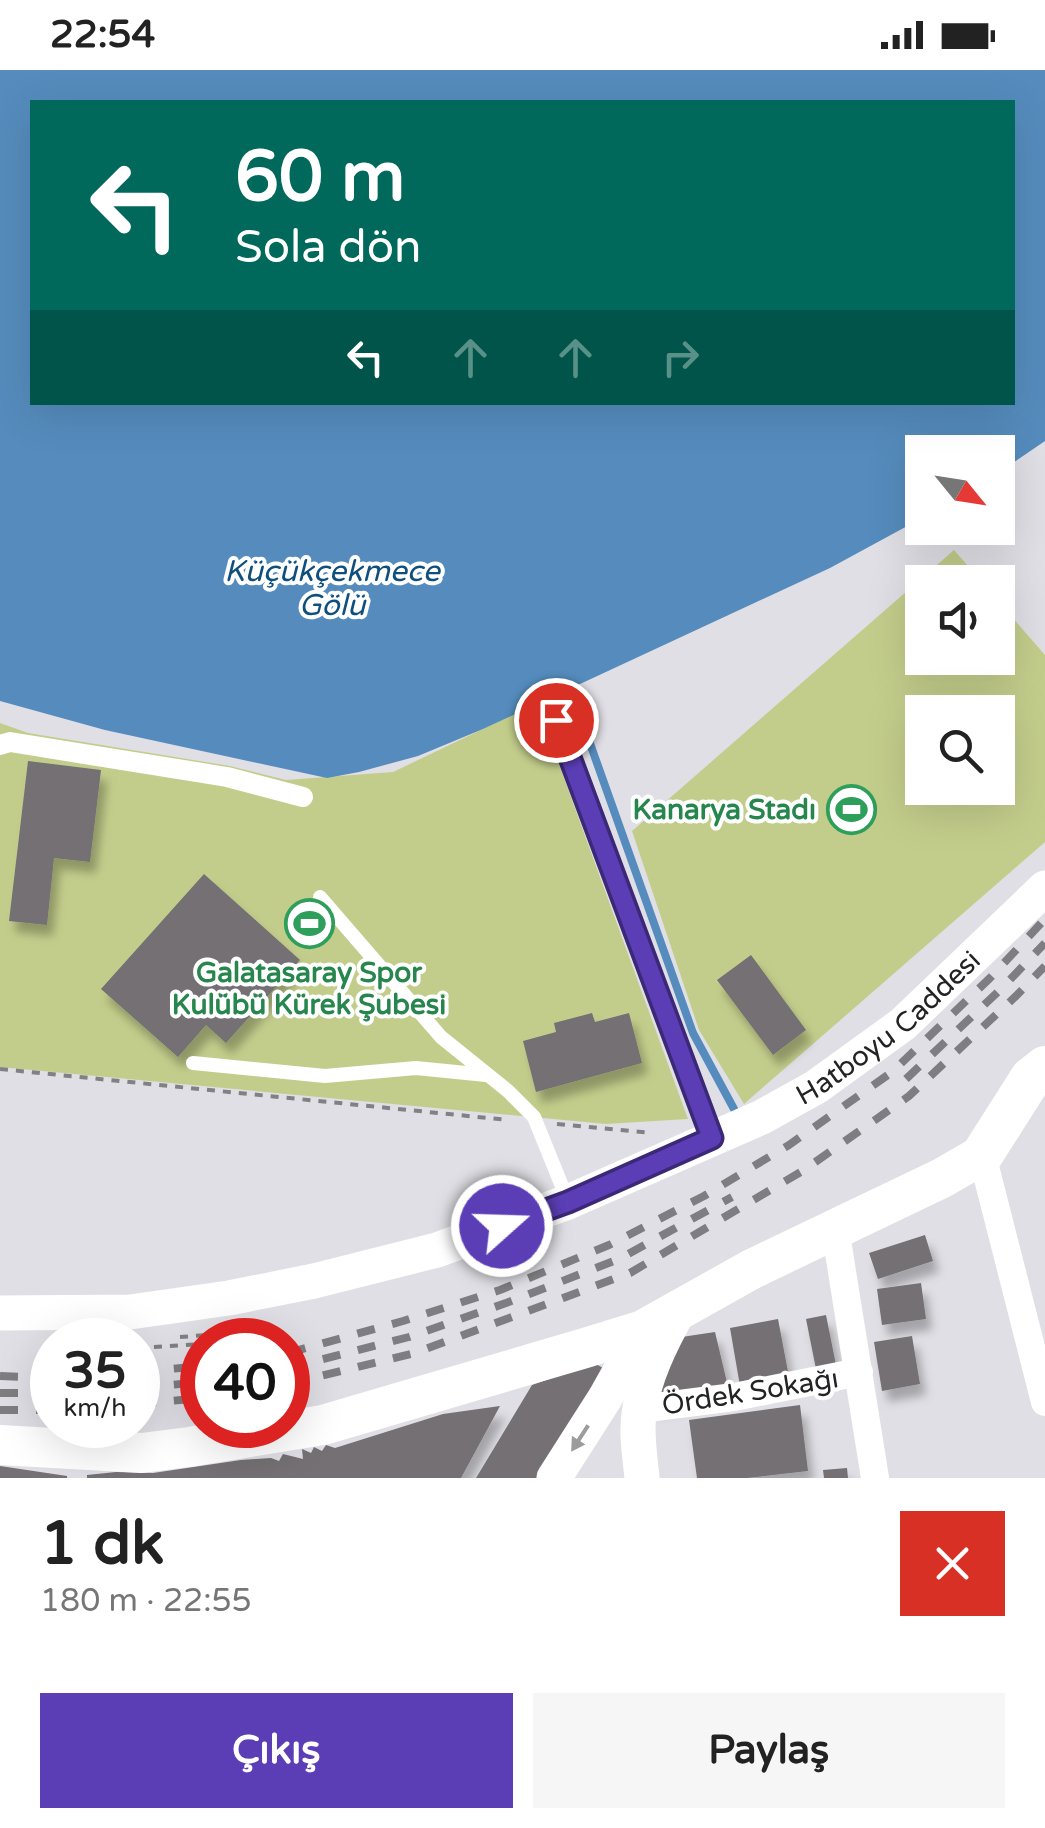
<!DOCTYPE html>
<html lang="tr">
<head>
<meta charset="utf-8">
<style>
  :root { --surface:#fff; --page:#f6f6f6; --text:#222; --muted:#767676; --accent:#5b3eb6 }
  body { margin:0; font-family:"Varela Round",sans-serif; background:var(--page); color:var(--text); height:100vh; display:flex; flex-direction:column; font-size:38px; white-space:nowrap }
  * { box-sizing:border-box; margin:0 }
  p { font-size:32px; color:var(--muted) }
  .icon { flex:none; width:55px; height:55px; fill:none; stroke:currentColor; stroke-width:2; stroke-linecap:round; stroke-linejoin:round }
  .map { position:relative; height:1408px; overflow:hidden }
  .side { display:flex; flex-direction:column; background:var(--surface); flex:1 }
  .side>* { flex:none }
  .hud { position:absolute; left:30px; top:30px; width:985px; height:305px; border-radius:0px; box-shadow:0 10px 40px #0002; background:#00695c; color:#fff; overflow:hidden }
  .needle { width:65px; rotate:120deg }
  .buttons { position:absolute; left:905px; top:365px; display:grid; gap:20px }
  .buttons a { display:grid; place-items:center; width:110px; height:110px; border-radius:0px; background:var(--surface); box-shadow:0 10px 40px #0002; font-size:50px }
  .speed { position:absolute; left:30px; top:1248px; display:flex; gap:20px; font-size:50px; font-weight:700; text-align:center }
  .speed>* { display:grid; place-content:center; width:130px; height:130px; border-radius:50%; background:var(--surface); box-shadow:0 10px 40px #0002; line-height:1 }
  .speed small { font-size:25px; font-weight:400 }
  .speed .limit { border:15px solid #d22; background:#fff; color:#111 }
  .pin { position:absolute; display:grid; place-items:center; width:85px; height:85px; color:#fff; margin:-42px; border:5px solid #fff; border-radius:50%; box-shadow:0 2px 10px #0007 }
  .me { position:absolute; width:110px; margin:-55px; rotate:70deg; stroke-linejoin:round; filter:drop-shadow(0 0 8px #0008) }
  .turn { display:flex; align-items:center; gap:35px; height:210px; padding:0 40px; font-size:45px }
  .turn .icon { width:130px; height:130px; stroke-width:2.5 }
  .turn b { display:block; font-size:70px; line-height:85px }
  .lanes { display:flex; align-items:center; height:95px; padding:0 40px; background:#0003; justify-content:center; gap:50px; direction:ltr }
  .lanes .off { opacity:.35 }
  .round { display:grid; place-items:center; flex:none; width:105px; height:105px; border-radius:0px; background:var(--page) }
  .summary { display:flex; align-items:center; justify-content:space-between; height:170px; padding:0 40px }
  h1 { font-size:60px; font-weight:700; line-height:75px }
  .cta { display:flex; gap:20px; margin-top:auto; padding:20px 40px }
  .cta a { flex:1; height:115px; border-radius:0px; background:var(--accent); color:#fff; font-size:40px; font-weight:700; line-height:115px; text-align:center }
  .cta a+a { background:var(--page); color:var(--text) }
  .status { display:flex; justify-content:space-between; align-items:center; height:70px; padding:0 50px; background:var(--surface); direction:ltr }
  .status svg { height:28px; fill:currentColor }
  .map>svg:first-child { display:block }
</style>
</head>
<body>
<div class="status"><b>22:54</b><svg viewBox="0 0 49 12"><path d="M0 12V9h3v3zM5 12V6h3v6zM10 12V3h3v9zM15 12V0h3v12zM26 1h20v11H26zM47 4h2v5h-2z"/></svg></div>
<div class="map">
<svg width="1045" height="1408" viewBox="0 0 1045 1408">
  <defs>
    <filter id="shadow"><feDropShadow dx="6" dy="11" stdDeviation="5" flood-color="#0004"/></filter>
  </defs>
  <rect width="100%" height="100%" fill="#e0dfe5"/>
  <path fill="#c3cd8b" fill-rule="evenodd" d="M954 480 982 512H922V588H998V531L1045 585V772L744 1034 699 960 632 761ZM922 642H998V718H922Z
    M536 631 688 1049 606 1054 0 997V653L28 663 230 696 286 710 393 702 512 645Z"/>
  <path fill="#558cbd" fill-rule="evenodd" d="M0 0H1045V371L998 403V382H922V448L830 498 483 659 418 686 359 702 327 708 105 660 0 631ZM32 32H1012V332H32Z"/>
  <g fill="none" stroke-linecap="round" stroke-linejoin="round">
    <path stroke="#558cbd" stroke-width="8" d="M587 665 693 963 734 1039"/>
  </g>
  <path fill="#746f73" filter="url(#shadow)" d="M28 691 101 700 90 792 54 788 47 855 9 851Z
    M204 804 300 890 226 973 206 955 178 987 101 919Z
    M751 885 806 960 773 985 717 910Z
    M592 943 595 952 629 943 642 993 536 1022 523 971 556 962 554 953Z
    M925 1165 933 1191 878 1209 869 1183Z
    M921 1213 926 1249 882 1255 877 1219Z
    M826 1245 836 1295 816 1299 806 1249Z
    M778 1249 789 1307 740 1316 730 1258Z
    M715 1262 729 1321 651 1335 675 1268Z
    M912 1266 920 1314 882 1321 874 1272Z
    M594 1293 605 1299 539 1408H476L532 1315Z
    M800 1335 808 1401 747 1408H697L689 1350Z
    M500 1336 461 1408H87V1405L116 1402 153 1403 241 1390 271 1388 279 1391 283 1384 303 1389 302 1379 311 1383 314 1377 322 1381 326 1375 335 1378 443 1344Z
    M0 1396 67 1406V1408H0Z
    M847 1398 848 1408H824L823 1400Z"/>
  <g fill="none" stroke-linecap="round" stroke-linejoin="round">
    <path stroke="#818084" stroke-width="4" stroke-dasharray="8 8" stroke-linecap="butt" d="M0 999 508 1050
      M557 1054 652 1063
      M180 1267 219 1264 220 1270
      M138 1278 202 1274"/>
    <path stroke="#fff" stroke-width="14" d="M557 650 712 1068
      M320 827 441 967 508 1021 534 1047 568 1131
      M193 993 325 1006 416 998 486 1005"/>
    <path stroke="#fff" stroke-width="20" d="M0 675 10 672 227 707 303 727"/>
    <path stroke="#fff" stroke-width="28" d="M982 1085 1045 1332
      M835 1158 875 1408
      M640 1339 734 1327 859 1302"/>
    <g stroke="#fff" stroke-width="35">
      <path id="s1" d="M0 1243 130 1242 229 1228 314 1211 437 1180 568 1132 762 1047 816 1017 903 954 1045 818"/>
      <path d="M554 1408 605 1328 643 1260"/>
      <path d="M642 1408C640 1387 636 1364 639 1344 643 1308 662 1271 679 1240"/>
    </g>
    <path stroke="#fff" stroke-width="40" d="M0 1375 142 1383 189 1377 323 1355 585 1278 643 1260 752 1199 942 1108 982 1085"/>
    <path stroke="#fff" stroke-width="42" d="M982 1085 1031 1008 1045 997"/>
    <path stroke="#7e7d81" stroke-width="8" stroke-dasharray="18 18" stroke-linecap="butt" d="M906 1009 1003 917 1045 873
      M288 1283 403 1251 500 1220 609 1175 704 1126 789 1075 892 1002 990 908 1045 849
      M288 1298 409 1267 506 1233 619 1189 732 1127
      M138 1302 202 1296
      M0 1306 52 1308
      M288 1314 415 1283 630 1203 804 1100 909 1026 1016 926 1045 896
      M138 1318 202 1312
      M0 1323H52
      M138 1334 202 1328
      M0 1340H52"/>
  </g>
  <defs><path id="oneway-solid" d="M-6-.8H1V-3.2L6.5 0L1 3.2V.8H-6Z" transform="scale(2.5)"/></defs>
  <use fill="#9c9c9d" href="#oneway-solid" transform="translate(580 1368) rotate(123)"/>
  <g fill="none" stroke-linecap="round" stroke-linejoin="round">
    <defs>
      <path id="route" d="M502 1156 568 1132 712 1068 556 650"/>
    </defs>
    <use href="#route" stroke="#3b2876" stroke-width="25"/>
    <use href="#route" stroke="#5b3eb6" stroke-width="18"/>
  </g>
  <defs>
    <symbol id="stadium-ring" viewBox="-11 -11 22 22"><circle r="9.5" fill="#fff" stroke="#2e9e5b" stroke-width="1.5"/><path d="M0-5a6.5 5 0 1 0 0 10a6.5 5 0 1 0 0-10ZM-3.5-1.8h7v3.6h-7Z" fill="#2e9e5b"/></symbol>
  </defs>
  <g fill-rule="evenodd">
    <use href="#stadium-ring" x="824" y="712" width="55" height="55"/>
    <use href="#stadium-ring" x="282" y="826" width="55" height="55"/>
  </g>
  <g text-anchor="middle" stroke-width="8" stroke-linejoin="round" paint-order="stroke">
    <g font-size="28" font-weight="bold" fill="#27864d" stroke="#fff" text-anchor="end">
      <text x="816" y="749">Kanarya Stadı</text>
      <text x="309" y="912" text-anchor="middle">Galatasaray Spor<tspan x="309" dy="32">Kulübü Kürek Şubesi</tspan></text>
    </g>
    <g font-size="28" fill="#232325" stroke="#fff">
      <text dy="10" stroke="none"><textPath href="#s1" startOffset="950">Hatboyu Caddesi</textPath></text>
      <text transform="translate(750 1321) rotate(-9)" y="10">Ördek Sokağı</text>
    </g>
    <g font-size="30" font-style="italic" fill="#0f4f7e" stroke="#fff">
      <text x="332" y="511">Küçükçekmece<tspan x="332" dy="34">Gölü</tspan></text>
    </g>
  </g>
</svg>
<div class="buttons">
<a><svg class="needle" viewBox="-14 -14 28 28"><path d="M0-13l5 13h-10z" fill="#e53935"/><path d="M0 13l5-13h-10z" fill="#767676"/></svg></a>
<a><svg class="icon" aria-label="sound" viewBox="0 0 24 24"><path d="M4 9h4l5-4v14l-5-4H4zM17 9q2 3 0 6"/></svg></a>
<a><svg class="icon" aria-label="search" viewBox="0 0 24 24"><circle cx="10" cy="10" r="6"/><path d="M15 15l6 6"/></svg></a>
</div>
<div class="speed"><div>35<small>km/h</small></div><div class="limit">40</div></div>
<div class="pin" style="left:556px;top:650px;background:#d93025"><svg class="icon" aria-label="arrive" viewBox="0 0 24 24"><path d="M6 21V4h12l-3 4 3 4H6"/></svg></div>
<svg class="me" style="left:502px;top:1156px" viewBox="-20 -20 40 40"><circle r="17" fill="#5b3eb6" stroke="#fff" stroke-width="3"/><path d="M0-11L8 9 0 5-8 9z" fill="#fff"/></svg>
<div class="hud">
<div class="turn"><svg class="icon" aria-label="left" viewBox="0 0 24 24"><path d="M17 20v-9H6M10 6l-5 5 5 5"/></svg><div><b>60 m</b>Sola dön</div></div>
<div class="lanes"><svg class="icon" aria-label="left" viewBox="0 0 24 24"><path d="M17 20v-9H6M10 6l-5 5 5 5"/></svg><svg class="icon off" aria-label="ahead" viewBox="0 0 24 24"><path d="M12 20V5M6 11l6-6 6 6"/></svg><svg class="icon off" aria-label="ahead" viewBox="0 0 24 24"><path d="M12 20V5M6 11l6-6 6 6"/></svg><svg class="icon off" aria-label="right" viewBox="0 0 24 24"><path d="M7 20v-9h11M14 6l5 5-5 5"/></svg></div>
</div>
</div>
<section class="side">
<div class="summary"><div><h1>1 dk</h1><p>180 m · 22:55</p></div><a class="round" style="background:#d93025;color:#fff"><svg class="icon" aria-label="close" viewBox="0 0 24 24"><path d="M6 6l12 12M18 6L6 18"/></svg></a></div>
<div class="cta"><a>Çıkış</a><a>Paylaş</a></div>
</section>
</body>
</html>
